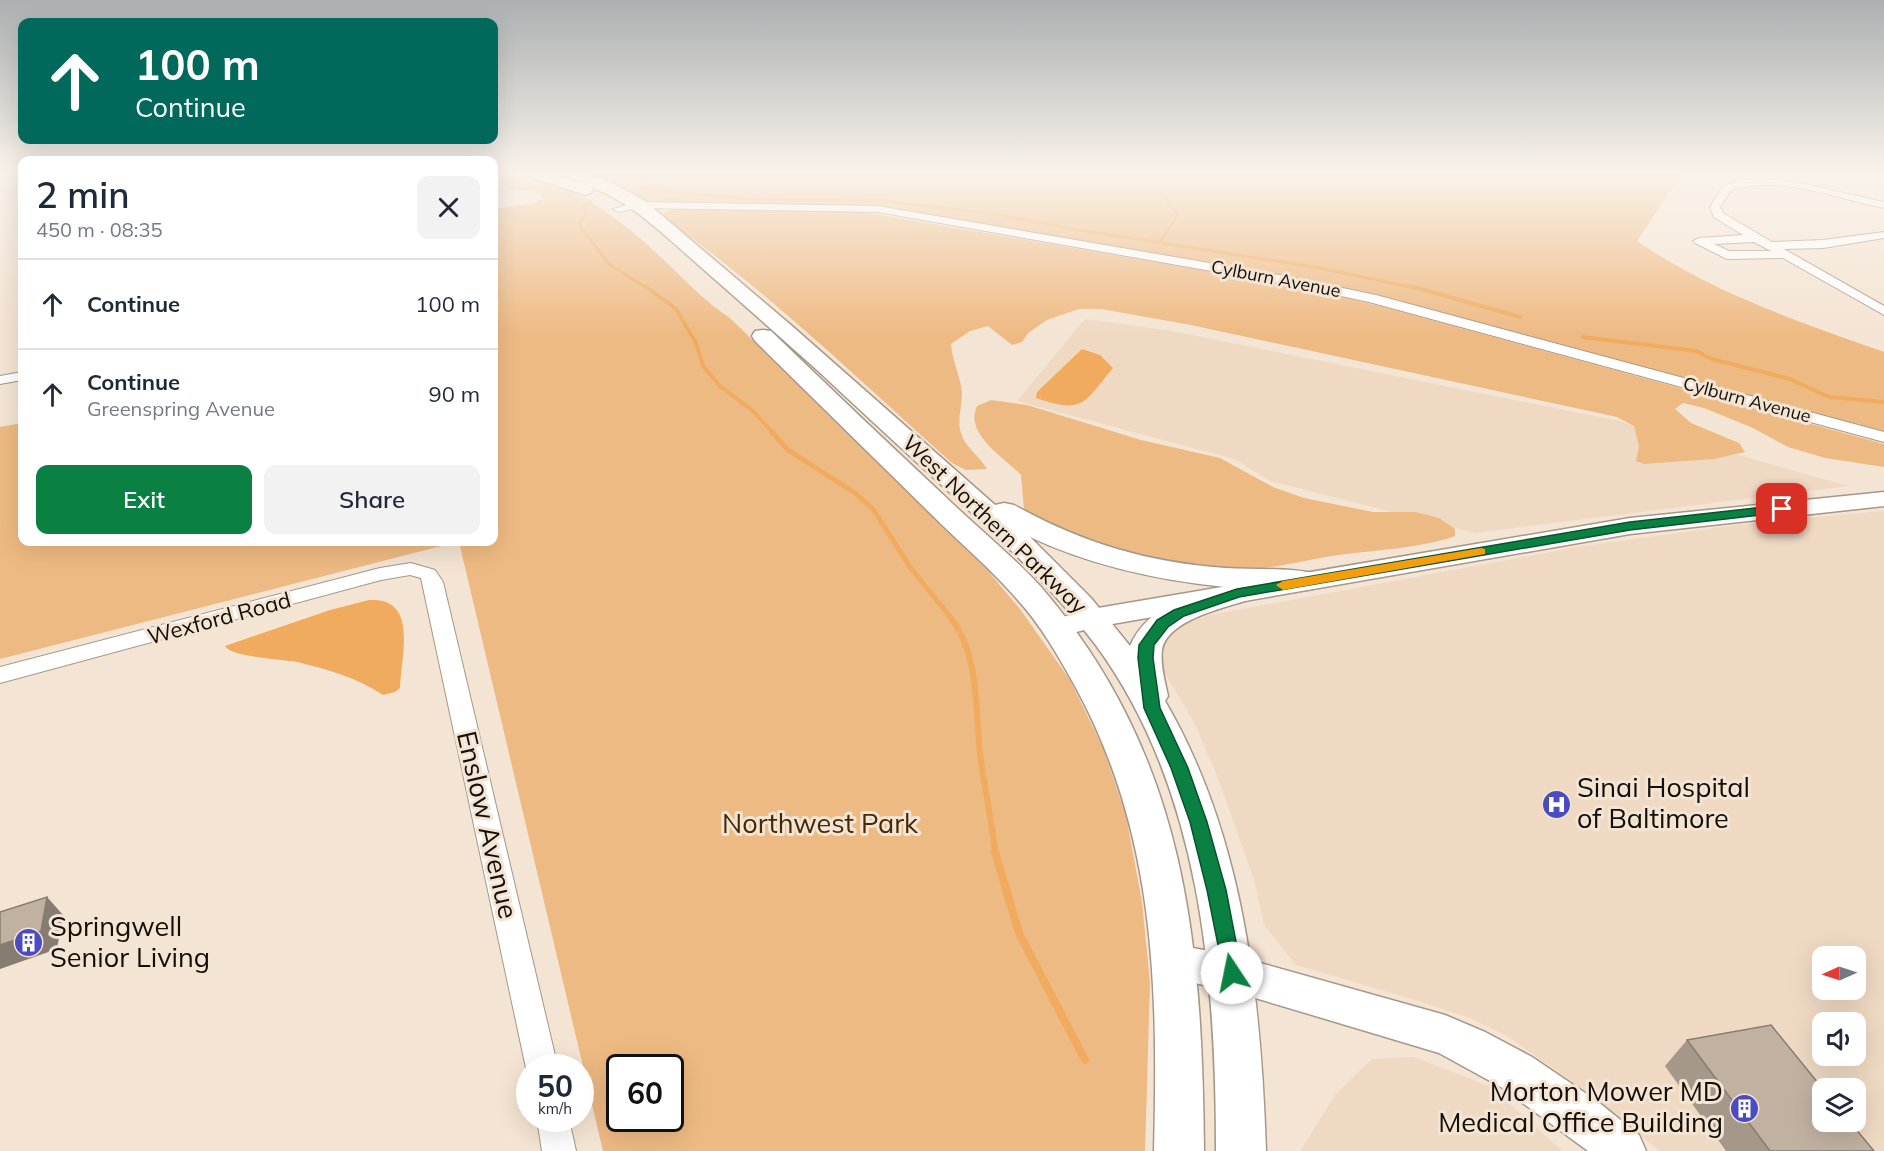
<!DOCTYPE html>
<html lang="en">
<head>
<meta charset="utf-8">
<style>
  :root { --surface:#fff; --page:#f2f2f3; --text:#1f2937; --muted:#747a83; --line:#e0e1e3; --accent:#0b8043 }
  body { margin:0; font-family:Mulish,sans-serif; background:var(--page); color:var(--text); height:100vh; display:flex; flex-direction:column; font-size:22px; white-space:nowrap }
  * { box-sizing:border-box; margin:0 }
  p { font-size:20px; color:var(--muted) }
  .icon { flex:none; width:33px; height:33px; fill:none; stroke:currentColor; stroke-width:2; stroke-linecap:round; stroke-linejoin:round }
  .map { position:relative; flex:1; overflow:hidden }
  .drawer { position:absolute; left:18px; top:156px; width:480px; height:390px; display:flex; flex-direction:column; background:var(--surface); border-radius:12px; box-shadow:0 6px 24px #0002 }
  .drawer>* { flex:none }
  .hud { position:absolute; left:18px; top:18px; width:480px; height:126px; border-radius:12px; box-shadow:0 6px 24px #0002; background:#00695c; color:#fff; overflow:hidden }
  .needle { width:39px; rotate:267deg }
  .buttons { position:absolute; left:1812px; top:946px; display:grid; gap:12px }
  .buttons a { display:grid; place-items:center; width:54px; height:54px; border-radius:12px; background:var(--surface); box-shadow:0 6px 24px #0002; font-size:30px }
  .speed { position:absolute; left:516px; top:1054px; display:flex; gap:12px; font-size:30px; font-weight:700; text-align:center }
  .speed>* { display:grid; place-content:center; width:78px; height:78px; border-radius:50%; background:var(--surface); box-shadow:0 6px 24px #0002; line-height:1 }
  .speed small { font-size:15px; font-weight:400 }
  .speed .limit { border:3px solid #111; border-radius:9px; background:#fff; color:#111 }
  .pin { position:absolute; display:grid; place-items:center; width:51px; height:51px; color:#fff; margin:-26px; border-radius:12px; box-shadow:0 3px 9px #0006 }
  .me { position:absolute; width:66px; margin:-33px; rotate:349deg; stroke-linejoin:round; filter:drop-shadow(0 0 4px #0008) }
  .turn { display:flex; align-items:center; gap:21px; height:126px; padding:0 18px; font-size:27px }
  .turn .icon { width:78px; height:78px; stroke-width:2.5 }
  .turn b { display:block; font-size:42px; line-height:51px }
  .round { display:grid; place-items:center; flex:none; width:63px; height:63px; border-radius:12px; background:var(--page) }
  .overview { display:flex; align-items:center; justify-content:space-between; height:102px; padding:0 18px }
  h1 { font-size:36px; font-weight:600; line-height:45px }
  .cta { display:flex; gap:12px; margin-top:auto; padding:12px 18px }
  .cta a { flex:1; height:69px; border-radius:12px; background:var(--accent); color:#fff; font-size:24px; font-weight:600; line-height:69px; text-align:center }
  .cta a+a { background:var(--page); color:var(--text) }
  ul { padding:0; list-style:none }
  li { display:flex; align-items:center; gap:18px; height:90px; padding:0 18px; border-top:2px solid var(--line) }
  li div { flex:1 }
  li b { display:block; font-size:22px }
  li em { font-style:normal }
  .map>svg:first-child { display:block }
</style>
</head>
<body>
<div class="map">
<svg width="1884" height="1151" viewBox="0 0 1884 1151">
  <rect width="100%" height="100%" fill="#f4e4d3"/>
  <path fill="#efd9c3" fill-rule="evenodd" d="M1085 319 1166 330 1615 420 1848 486 1475 533 1270 481 1234 459 1017 401Z
    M1884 511V1151H1660L1586 1091 1507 1036 1472 1019 1425 1003 1296 965 1264 925 1255 883 1218 778 1194 722 1163 670 1161 657 1165 639 1181 625 1210 615 1583 546 1751 523ZM1822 957H1856V990H1822ZM1822 1023H1856V1056H1822ZM1822 1089H1856V1122H1822Z
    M1414 1057 1489 1086 1563 1151H1300L1336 1094 1372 1059Z"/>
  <path fill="#eeba83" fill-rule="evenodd" d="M494 173C565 173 623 220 671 267 691 286 707 303 730 318L988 571 1020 609 1070 680 1103 748 1126 816 1142 902 1150 983 1145 1151H603L459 542H494V209L535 203 543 198C533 187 518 193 506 188 502 187 498 182 494 180ZM620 1068H670V1119H620Z
    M582 173H1682L1637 241C1711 292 1799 322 1884 352V433L1331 285 876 207 645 202 606 181Z
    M675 209 864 212 1294 286 1384 307 1884 444V467L1825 458 1788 447 1753 428 1704 408 1683 403 1675 409 1691 423 1739 443 1745 452 1714 459 1644 464 1636 461 1639 446 1634 426 1617 417 1191 325 1101 309H1079L1047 320 1028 333 1022 342 1012 345 988 326 970 331 951 344C952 361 961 377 962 394 962 409 956 421 962 436 966 447 981 458 987 469L966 470 952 463C858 379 766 290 663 217L664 212Z
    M991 400 1027 405 1141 440 1220 458 1273 487 1304 498 1373 512H1416L1439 518 1455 529V536C1432 546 1373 551 1346 554 1309 558 1271 571 1233 570 1181 569 1062 543 1024 509L1021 475C1004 457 964 434 977 406Z
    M22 423V542H457L0 659V427Z"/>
  <path fill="#f0ab5f" d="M1082 349 1100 355 1113 368C1083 404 1084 414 1036 398L1037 392Z
    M369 600C419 597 401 655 400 688L395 692 383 695C357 678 330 670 301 663 286 659 232 658 225 646L330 610Z"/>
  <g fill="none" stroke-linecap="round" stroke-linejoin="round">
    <path stroke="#f0ab5f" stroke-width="3" d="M623 173 642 181 643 186 639 190
      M641 189 748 199 883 201 996 214 1079 230 1320 268 1415 288
      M591 202 584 206 586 215 580 222 581 228 610 265 647 288
      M1159 243 1178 215 1166 199"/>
    <path stroke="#f0ab5f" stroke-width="4" d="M645 286 676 309 696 343 703 366 720 386 753 411 773 433
      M1410 286 1520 317
      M1583 337 1696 351 1712 359 1790 379 1829 397 1884 402"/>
    <path stroke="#f0ab5f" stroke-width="5" d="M772 432 788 450 855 493 873 509 910 567 951 618"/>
    <path stroke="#f0ab5f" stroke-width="6" d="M950 617C980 655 975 708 980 754 984 787 992 820 995 853"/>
    <path stroke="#f0ab5f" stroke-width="8" d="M995 852 1019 933 1085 1060"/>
    <defs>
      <path id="minor" d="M1763 179 1805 184 1884 202V208C1835 198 1781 175 1731 190L1720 207 1723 213 1772 242 1823 240 1884 232V238L1823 248 1784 249 1884 306V315L1783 258 1727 259 1695 243 1693 241 1699 238 1743 235 1714 217 1710 207 1723 186 1744 180ZM1754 242 1771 251H1729L1714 244Z
        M639 202 878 206 1285 276 1376 295 1884 432V442L1369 302 1285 284 878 212 639 208 618 212 613 209Z
        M22 372V380L0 384V376Z
        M411 563 435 570 443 582 558 1068H530V1075L526 1068 421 578 410 575 381 580 0 683V667L380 568Z
        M537 1119H569L576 1151H542Z"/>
      <path id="secondary" d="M1884 492V506L1630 534 1095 627 1058 637 1048 635 1044 628 1048 621 1092 609 1630 518Z
        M1176 945 1232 955 1445 1015 1485 1032 1532 1057 1597 1101 1639 1135 1646 1151H1588L1501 1087 1439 1053 1232 991 1162 976 1156 963 1162 950Z"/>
      <path id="primary" d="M527 173H548L590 186 561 173C592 171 619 186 645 201L792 326 995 505 1004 503 1014 505C1083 543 1145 562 1225 568 1255 570 1288 567 1317 574L1321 581 1317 588 1306 590 1249 588 1252 593 1248 600C1224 608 1167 620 1162 650 1160 665 1165 681 1168 696L1165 701C1244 836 1261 998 1266 1151H1216C1216 979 1201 787 1095 644 1052 587 999 538 947 490 903 450 860 410 817 370 776 333 735 297 694 261 662 233 631 202 591 187L593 190 591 193 585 195 529 176ZM1030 537C1092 566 1157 580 1225 587 1187 599 1147 606 1130 646L1091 598Z
        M763 330 771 331C831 389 891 446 952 503 981 531 1014 557 1041 587 1186 756 1202 938 1204 1151H1154C1158 987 1156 834 1075 686 1059 657 1040 624 1017 599 991 569 960 543 932 515 873 457 814 399 755 341L752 336 755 331Z"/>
    </defs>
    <use href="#minor" stroke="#a69787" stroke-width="2"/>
    <use href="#secondary" stroke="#a69787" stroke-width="3"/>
    <use href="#primary" stroke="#a69787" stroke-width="3"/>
    <use href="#minor" fill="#fff" fill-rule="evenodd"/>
    <use href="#secondary" fill="#fff" fill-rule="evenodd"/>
    <use href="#primary" fill="#fff" fill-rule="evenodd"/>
  </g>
  <path fill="#a5988a" d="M1687 1040 1874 1151H1726L1665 1066Z"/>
  <path fill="#867c71" d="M47 897 63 915 57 949 0 969V945Z"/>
  <path fill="#c0b1a1" stroke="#867c71" stroke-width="1.5" d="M47 897 41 931 0 945V912Z
    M1771 1025 1823 1089 1822 1122H1850L1874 1151H1770L1687 1040Z"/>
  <linearGradient id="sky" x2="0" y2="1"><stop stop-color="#abb0b1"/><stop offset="0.52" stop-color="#faf3eb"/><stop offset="1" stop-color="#faf3eb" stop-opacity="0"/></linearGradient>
  <rect width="1884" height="334" fill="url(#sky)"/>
  <path fill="#0b8043" stroke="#07532c" stroke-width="1.5" d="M1782 505 1786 506V512L1630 530 1239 597 1184 616 1168 627 1154 645 1153 658 1160 708 1188 768 1207 822 1226 890 1242 973 1239 980 1232 983 1225 980 1207 890 1190 822 1171 768 1144 708 1138 658 1139 645 1157 620 1174 610 1237 589 1630 522Z"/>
  <path fill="#f59e0b" d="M1481 548 1485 549V554L1283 590 1276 585 1283 581Z"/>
  <defs>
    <symbol id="hospital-disc" viewBox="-11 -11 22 22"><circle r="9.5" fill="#4b4cc2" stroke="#f4e4d3"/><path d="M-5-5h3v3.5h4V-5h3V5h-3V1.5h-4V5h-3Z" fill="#fff"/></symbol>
    <symbol id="building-disc" viewBox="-11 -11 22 22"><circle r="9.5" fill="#4b4cc2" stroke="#f4e4d3"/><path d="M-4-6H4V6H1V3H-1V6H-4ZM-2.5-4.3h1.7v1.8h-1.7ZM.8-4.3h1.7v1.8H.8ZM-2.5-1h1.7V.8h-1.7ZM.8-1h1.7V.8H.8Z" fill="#fff"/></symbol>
  </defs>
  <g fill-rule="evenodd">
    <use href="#hospital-disc" x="1540" y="788" width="33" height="33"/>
    <use href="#building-disc" x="12" y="926" width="33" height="33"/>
    <use href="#building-disc" x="1728" y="1092" width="33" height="33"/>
  </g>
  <g text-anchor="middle" stroke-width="6" stroke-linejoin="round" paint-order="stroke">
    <g font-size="18" fill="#130e08" stroke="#f4e4d3">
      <text transform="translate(1276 279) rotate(11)" y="6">Cylburn Avenue</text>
      <text transform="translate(1747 400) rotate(15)" y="6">Cylburn Avenue</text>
    </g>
    <g font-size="22" fill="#130e08" stroke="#f4e4d3">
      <text transform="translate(995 524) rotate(44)" y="8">West Northern Parkway</text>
      <text transform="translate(219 618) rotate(-15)" y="8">Wexford Road</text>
    </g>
    <g font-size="27" fill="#130e08" stroke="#f4e4d3" text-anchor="start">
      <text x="1577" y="797">Sinai Hospital<tspan x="1577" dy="31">of Baltimore</tspan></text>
      <text x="50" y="936">Springwell<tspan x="50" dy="31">Senior Living</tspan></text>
      <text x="1723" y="1101" text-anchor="end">Morton Mower MD<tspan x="1723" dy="31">Medical Office Building</tspan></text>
    </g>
    <g font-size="27" fill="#452907" stroke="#f4e4d3">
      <text x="820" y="833">Northwest Park</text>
    </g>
    <g font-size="27" fill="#130e08" stroke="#f4e4d3">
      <text transform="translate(487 825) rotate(77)" y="9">Enslow Avenue</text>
    </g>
  </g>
</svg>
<div class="buttons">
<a><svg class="needle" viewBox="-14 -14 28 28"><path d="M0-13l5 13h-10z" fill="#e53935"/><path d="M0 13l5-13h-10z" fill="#747a83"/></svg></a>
<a><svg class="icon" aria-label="sound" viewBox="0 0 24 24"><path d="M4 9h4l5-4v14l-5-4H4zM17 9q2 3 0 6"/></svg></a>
<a><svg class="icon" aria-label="layers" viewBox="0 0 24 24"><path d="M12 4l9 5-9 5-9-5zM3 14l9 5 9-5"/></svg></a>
</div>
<div class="speed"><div>50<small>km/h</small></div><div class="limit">60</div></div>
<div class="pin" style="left:1782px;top:509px;background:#d93025"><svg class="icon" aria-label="arrive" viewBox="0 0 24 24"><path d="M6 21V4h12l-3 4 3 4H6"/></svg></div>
<svg class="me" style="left:1232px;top:973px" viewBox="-20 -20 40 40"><circle r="19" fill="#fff"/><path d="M0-13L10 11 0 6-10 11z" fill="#0b8043"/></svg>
<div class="hud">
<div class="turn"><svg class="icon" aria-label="ahead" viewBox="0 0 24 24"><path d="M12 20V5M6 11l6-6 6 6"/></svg><div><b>100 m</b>Continue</div></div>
</div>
<section class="drawer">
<div class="overview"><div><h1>2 min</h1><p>450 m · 08:35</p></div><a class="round"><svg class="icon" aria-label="close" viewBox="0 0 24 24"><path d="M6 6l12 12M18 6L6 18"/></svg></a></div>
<ul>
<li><svg class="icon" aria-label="ahead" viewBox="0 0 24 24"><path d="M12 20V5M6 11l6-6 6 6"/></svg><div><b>Continue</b></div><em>100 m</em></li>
<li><svg class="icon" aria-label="ahead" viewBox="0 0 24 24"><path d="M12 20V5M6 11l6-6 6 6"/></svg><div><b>Continue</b><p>Greenspring Avenue</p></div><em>90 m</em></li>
</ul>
<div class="cta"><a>Exit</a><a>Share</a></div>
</section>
</div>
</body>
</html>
